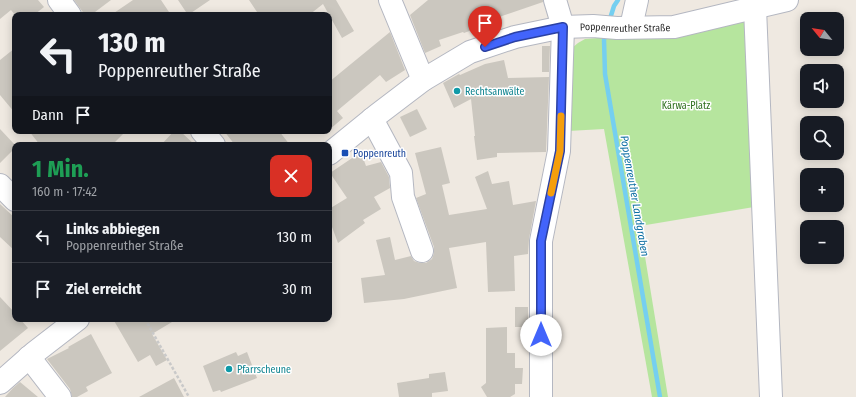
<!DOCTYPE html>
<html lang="de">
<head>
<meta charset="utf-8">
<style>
  :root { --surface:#171b24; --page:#242831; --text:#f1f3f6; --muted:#9ea1a6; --line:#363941 }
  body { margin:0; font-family:"Fira Sans Condensed",sans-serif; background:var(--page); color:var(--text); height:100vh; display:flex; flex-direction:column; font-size:15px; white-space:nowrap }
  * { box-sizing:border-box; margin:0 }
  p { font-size:13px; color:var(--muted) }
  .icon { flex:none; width:22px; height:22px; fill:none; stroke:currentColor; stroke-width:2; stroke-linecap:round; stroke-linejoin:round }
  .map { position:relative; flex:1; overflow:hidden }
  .details { position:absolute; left:12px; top:142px; width:320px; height:180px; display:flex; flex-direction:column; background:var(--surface); border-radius:8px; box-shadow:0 2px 10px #0003 }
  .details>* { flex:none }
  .top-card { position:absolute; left:12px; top:12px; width:320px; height:122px; border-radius:8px; box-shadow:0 2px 10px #0003; background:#171b24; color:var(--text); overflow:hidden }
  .needle { width:26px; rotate:300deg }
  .tools { position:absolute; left:800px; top:12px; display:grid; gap:8px }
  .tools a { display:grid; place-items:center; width:44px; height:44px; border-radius:8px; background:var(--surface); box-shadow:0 2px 10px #0003; font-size:20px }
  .pin { position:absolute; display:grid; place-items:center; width:34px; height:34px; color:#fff; margin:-41px -17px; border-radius:50% 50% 50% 0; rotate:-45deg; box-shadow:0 0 4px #0007 }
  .pin .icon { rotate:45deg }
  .me { position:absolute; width:44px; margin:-22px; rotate:0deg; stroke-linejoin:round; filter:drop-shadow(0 0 3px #0008) }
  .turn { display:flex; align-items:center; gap:14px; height:84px; padding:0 20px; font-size:18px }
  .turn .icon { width:52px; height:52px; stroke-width:2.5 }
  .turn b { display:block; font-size:28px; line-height:34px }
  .then { display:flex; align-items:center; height:38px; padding:0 20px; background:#0003; gap:8px; font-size:15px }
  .round { display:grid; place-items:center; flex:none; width:42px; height:42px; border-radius:8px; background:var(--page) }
  .headline { display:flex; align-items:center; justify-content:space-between; height:68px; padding:0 20px }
  h1 { font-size:24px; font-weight:700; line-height:30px; color:#1e9e55 }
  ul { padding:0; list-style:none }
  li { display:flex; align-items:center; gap:12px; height:52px; padding:0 20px; border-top:1px solid var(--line) }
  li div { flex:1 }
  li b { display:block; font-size:15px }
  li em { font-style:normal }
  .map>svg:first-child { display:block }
</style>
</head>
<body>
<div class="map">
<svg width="856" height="397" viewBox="0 0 856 397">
  <rect width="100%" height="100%" fill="#efe9e1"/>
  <path fill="#b6e59e" d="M751 15 760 206 640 226 668 397H652L604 129 568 131 572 48 578 43 585 39 611 37Z"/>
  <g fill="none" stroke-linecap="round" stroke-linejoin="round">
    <path stroke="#75cff0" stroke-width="4.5" d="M609 22 614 6 618 0
      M606 33 604 40 605 74 660 397"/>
  </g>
  <path fill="#cbc7bf" d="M0 0H38L44 7 34 15H15L11 10 0 19Z
    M74 0H111L91 15H85Z
    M133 0H161L171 15H111Z
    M178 0H210L188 15Z
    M249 0H336L354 31 342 38 323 4 309 15H259Z
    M428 0H543V2L479 24 480 27 464 33 463 32 439 40 441 46 425 53 410 15Z
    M390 32 405 70 386 82 380 75 337 111 343 118 329 130V82Z
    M542 46H550L549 72H542Z
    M15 48V113L0 95V60Z
    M504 60 508 78 549 77 546 152 497 153V157L477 160 474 136H475L471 99 454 108 443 83 459 74 460 75 485 64Z
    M417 109 427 129 410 137 400 117Z
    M0 129 15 145V148L0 163Z
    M29 131H126L112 145H40Z
    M174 131H180L195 145H161Z
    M224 131H279L290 145H235Z
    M441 147 450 183 442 185 449 215 487 209 475 177 488 171 492 184 509 181 513 205 536 201 529 239 528 254 514 256 515 291 488 292 486 242 449 248 457 288 404 299 364 303 361 278 385 275 376 240 390 237 395 260 411 256 414 261 420 263H426L432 259 434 253V247L416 198 426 194 415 153Z
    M361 152 366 166 381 162 389 177 390 188 374 197 381 209 363 220 365 223 338 243 329 219V209L347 198 330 173Z
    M0 204 15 218V251L0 237Z
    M0 297 15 313V319H20L28 328 0 351Z
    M515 307H528V327H515Z
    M113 319H177L152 334 167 360 156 366 150 355 138 362Z
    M507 327V353H515V368H523L522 384H515V394L510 397H487L481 387 486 383V328Z
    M91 334 112 373 86 387 88 391 77 397H72L70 389 47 359 69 348 68 347Z
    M236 352 238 356 247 352 257 378 221 392 220 390 213 392 203 366Z
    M445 372 448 391 432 393V397H399L397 383 429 378V374Z
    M174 378 184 397H139Z
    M20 382 38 397H5L13 388Z"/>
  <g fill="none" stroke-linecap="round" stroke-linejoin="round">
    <defs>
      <g id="minor">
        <path d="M59 0 70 15"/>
        <path d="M390 0 423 80"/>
        <path d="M755 8 771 397"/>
        <path d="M631 27 637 0"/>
        <path d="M372 119 401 173 403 197 422 251"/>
        <path d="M202 131 214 145"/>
        <path id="s1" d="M329 154 377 115 423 80 470 52 515 37 563 27 593 26 617 28 674 27 787 0"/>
        <path d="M0 185 15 200"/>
        <path d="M29 357 60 397"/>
        <path d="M0 383 34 353 78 319"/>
        <path d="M541 397V241L559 151 563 27 555 0"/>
      </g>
    </defs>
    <use href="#minor" stroke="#b4b7c1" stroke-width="24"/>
    <path stroke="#c9c9c9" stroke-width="2.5" stroke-dasharray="3 2" stroke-linecap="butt" d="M145 319 189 397"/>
    <use href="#minor" stroke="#fff" stroke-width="22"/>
  </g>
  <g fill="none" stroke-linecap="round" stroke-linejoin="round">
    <defs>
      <path id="route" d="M485 47 515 37 563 27 560 151 541 241V335"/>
    </defs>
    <use href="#route" stroke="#2b41a3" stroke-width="10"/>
    <use href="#route" stroke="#4264fb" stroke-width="7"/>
    <path stroke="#f59e0b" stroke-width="7" d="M551 193 560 151 561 116"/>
  </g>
  <g fill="#0f9aa8" stroke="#fff" stroke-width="1.5">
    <circle cx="457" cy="91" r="4"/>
    <circle cx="229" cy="369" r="4"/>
  </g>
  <rect fill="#1a4fb4" stroke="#fff" stroke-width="1.5" x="341" y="149" width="8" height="8" rx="2"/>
  <g text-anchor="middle" stroke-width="3" stroke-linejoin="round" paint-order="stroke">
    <g font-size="10" fill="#2e2e2e" stroke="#fff">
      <text dy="4" stroke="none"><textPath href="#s1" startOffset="333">Poppenreuther Straße</textPath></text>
    </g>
    <g font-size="10" fill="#0d838f" stroke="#fff" text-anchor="start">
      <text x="465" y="95">Rechtsanwälte</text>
      <text x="237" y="373">Pfarrscheune</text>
    </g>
    <g font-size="10" fill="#2c6e1b" stroke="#fff">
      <text x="686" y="109">Kärwa-Platz</text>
    </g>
    <g font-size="10" fill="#164399" stroke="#fff" text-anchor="start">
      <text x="353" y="157">Poppenreuth</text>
    </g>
    <g font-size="11" font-style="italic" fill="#0d6fa3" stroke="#fff">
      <text transform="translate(635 196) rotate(80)" y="4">Poppenreuther Landgraben</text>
    </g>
  </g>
</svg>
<div class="tools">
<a><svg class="needle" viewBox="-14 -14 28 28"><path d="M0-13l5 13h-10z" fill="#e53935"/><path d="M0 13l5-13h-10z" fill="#9ea1a6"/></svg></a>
<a><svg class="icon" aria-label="sound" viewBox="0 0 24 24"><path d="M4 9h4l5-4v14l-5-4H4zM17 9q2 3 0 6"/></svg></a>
<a><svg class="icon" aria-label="search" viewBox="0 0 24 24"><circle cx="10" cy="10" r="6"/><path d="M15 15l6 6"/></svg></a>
<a>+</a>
<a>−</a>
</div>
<div class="pin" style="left:485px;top:47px;background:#d93025"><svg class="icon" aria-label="arrive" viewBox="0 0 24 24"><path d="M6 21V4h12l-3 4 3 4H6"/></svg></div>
<svg class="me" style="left:541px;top:335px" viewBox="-20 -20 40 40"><circle r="19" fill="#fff"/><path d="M0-13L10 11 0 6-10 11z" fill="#4264fb"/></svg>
<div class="top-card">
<div class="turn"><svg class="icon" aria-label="left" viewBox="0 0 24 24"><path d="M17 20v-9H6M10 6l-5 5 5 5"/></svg><div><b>130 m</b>Poppenreuther Straße</div></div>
<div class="then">Dann<svg class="icon" aria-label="arrive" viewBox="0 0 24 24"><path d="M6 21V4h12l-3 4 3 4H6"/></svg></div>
</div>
<section class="details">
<div class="headline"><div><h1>1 Min.</h1><p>160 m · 17:42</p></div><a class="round" style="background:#d93025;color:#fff"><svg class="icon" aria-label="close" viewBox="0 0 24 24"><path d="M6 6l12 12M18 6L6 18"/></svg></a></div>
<ul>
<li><svg class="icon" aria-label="left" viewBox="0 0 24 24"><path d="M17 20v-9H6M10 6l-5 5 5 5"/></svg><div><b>Links abbiegen</b><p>Poppenreuther Straße</p></div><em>130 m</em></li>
<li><svg class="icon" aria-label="arrive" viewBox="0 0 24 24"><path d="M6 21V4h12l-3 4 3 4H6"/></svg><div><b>Ziel erreicht</b></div><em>30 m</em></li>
</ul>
</section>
</div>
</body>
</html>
